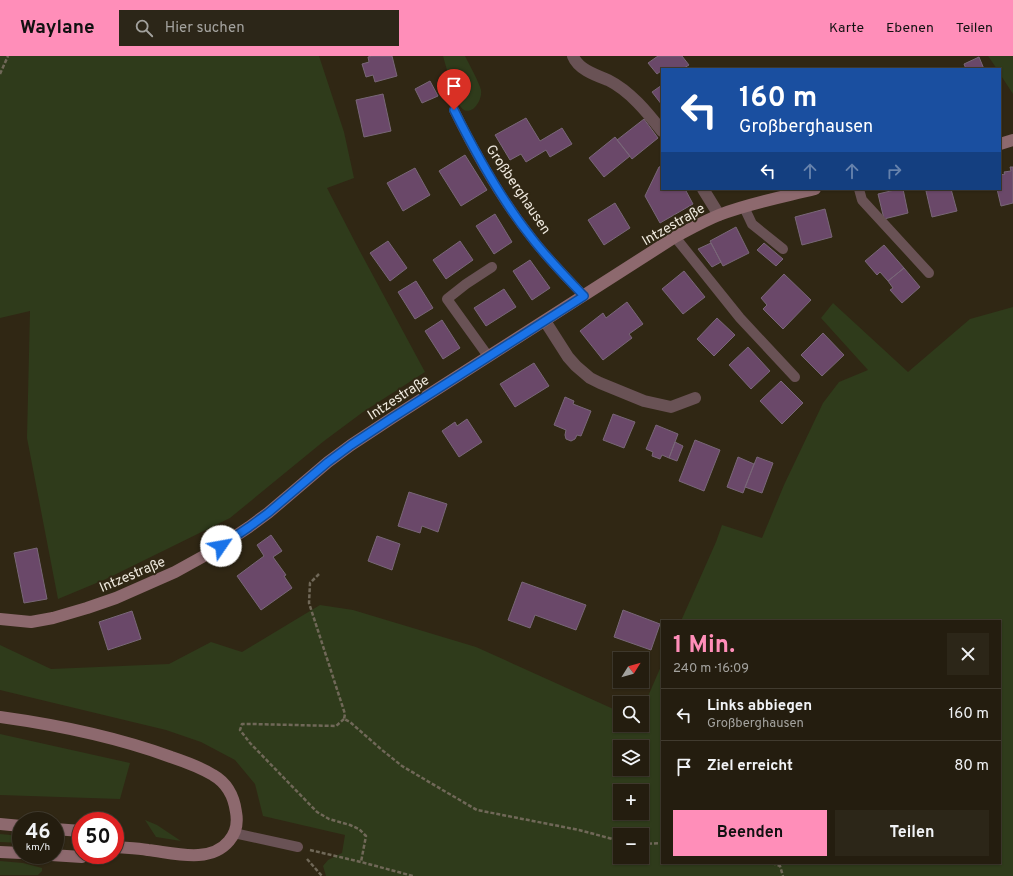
<!DOCTYPE html>
<html lang="de">
<head>
<meta charset="utf-8">
<style>
  :root { --surface:#241d0f; --page:#2c2618; --text:#f1f3f6; --muted:#a3a29e; --line:#413b2f; --accent:#ff8eb9 }
  body { margin:0; font-family:Overpass,sans-serif; background:var(--page); color:var(--text); height:100vh; display:flex; flex-direction:column; font-size:15px; white-space:nowrap }
  * { box-sizing:border-box; margin:0 }
  p { font-size:13px; color:var(--muted) }
  .icon { flex:none; width:22px; height:22px; fill:none; stroke:currentColor; stroke-width:2; stroke-linecap:round; stroke-linejoin:round }
  .map { position:relative; flex:1; overflow:hidden }
  .panel { position:absolute; left:661px; top:564px; width:340px; height:244px; display:flex; flex-direction:column; background:var(--surface); border-radius:0px; box-shadow:0 1px 3px #0004,0 0 0 1px var(--line) }
  .panel>* { flex:none }
  .banner { position:absolute; left:661px; top:12px; width:340px; height:122px; border-radius:0px; box-shadow:0 1px 3px #0004,0 0 0 1px var(--line); background:#1a4fa0; color:#fff; overflow:hidden }
  .needle { width:26px; rotate:53deg }
  .controls { position:absolute; left:613px; top:596px; display:grid; gap:8px }
  .controls a { display:grid; place-items:center; width:36px; height:36px; border-radius:0px; background:var(--surface); box-shadow:0 1px 3px #0004,0 0 0 1px var(--line); font-size:20px }
  .speed { position:absolute; left:12px; top:756px; display:flex; gap:8px; font-size:20px; font-weight:700; text-align:center }
  .speed>* { display:grid; place-content:center; width:52px; height:52px; border-radius:50%; background:var(--surface); box-shadow:0 1px 3px #0004,0 0 0 1px var(--line); line-height:1 }
  .speed small { font-size:10px; font-weight:400 }
  .speed .limit { border:6px solid #d22; background:#fff; color:#111 }
  .pin { position:absolute; display:grid; place-items:center; width:34px; height:34px; color:#fff; margin:-41px -17px; border-radius:50% 50% 50% 0; rotate:-45deg; box-shadow:0 0 4px #0007 }
  .pin .icon { rotate:45deg }
  .me { position:absolute; width:44px; margin:-22px; rotate:57deg; stroke-linejoin:round; filter:drop-shadow(0 0 3px #0008) }
  .turn { display:flex; align-items:center; gap:14px; height:84px; padding:0 12px; font-size:18px }
  .turn .icon { width:52px; height:52px; stroke-width:2.5 }
  .turn b { display:block; font-size:28px; line-height:34px }
  .lanes { display:flex; align-items:center; height:38px; padding:0 12px; background:#0003; justify-content:center; gap:20px; direction:ltr }
  .lanes .off { opacity:.35 }
  .round { display:grid; place-items:center; flex:none; width:42px; height:42px; border-radius:0px; background:var(--page) }
  .headline { display:flex; align-items:center; justify-content:space-between; height:68px; padding:0 12px }
  h1 { font-size:24px; font-weight:700; line-height:30px; color:var(--accent) }
  .action { display:flex; gap:8px; margin-top:auto; padding:8px 12px }
  .action a { flex:1; height:46px; border-radius:0px; background:var(--accent); color:#111; font-size:16px; font-weight:700; line-height:46px; text-align:center }
  .action a+a { background:var(--page); color:var(--text) }
  ul { padding:0; list-style:none }
  li { display:flex; align-items:center; gap:12px; height:52px; padding:0 12px; border-top:1px solid var(--line) }
  li div { flex:1 }
  li b { display:block; font-size:15px }
  li em { font-style:normal }
  header { display:flex; align-items:center; gap:24px; box-sizing:border-box; height:56px; padding:0 20px; background:var(--accent); color:#111 }
  header strong { font-size:19px }
  nav { display:flex; gap:22px; margin-inline-start:auto; font-size:14px }
  .search { width:280px; height:36px; background:var(--page); display:flex; align-items:center; gap:10px; box-sizing:border-box; padding:0 14px; border-radius:0px; color:var(--muted); font-size:15px }
  .map>svg:first-child { display:block }
</style>
</head>
<body>
<header>
<strong>Waylane</strong>
<div class="search"><svg class="icon" aria-label="search" viewBox="0 0 24 24"><circle cx="10" cy="10" r="6"/><path d="M15 15l6 6"/></svg>Hier suchen</div>
<nav><a>Karte</a><a>Ebenen</a><a>Teilen</a></nav>
</header>
<div class="map">
<svg width="1013" height="820" viewBox="0 0 1013 820">
  <rect width="100%" height="100%" fill="#302714"/>
  <path fill="#2f3b1b" fill-rule="evenodd" d="M0 0H319L344 76 354 122 327 132 356 188 425 316 363 356 324 385 230 462 106 523 58 543 27 382 30 255 0 262Z
    M443 0H465C469 8 479 26 481 34 482 41 478 49 473 53 471 54 467 56 464 54 456 50 446 10 443 0Z
    M988 0H1013V38L1000 18V13H997Z
    M833 247 908 316 970 263 1013 251V820H326L323 810 328 804 342 797 345 779 263 760 255 728 235 704 201 686 166 674 0 634V589L51 613 169 608 211 586 242 596 320 549 353 554 476 591 620 656V669H642V654L662 608V807H1000V565H681L716 486 722 469 762 482 784 429 823 347 839 326 868 314 821 262ZM620 691H642V713H620ZM620 735H642V757H620ZM620 779H642V801H620Z
    M0 678 130 707 120 743 0 739Z
    M145 764 157 769 181 785 156 781Z
    M0 778 21 780V787L0 786Z
    M0 805 23 807 42 812V815L38 819H0Z"/>
  <path fill="#6a4869" stroke="#796778" d="M372 0H392L397 20 375 26 373 19 366 21 362 8 369 6 368 1Z
    M658 0H682L689 9 684 12V13H662V16L661 15 657 18 648 7Z
    M979 1 984 13H966L964 8Z
    M430 25 438 40 422 47 415 33Z
    M662 29V49L652 36Z
    M383 38 391 75 364 81 356 44Z
    M526 62 540 85 562 72 572 88 550 101 546 94 526 106 521 98 510 104 495 79Z
    M644 63 658 82 632 103 617 84Z
    M615 81 630 100 604 121 589 102Z
    M465 99 487 134 461 150 439 115Z
    M662 110V133H685L693 148 660 167 645 140 659 111Z
    M1010 111H1013V147L1001 150 997 133H1000V119L1005 118 1004 116 1011 115Z
    M415 112 430 139 403 155 387 127Z
    M899 133H903L908 157 884 163 878 138Z
    M934 133H951L957 155 932 161 926 135Z
    M615 147 630 172 604 189 588 164Z
    M825 153 832 181 802 189 795 161Z
    M495 158 512 186 494 198 476 170Z
    M736 171 749 197 723 210 710 185Z
    M388 185 407 212 390 225 370 197Z
    M460 185 473 204 446 223 433 204Z
    M711 187 721 206 712 211 698 193Z
    M764 187 783 203 776 210 757 194Z
    M884 189 904 212 888 225 880 216 877 219 865 205Z
    M530 204 550 232 532 244 513 215Z
    M904 212 920 231 902 247 890 234 893 232 888 225Z
    M684 215 705 241 683 258 662 233Z
    M784 218 811 244 783 273 763 253 767 249 761 242Z
    M416 225 433 252 415 263 398 236Z
    M504 233 516 251 486 270 474 252Z
    M627 246 643 268 629 278 632 282 603 304 580 275 603 257 606 262Z
    M717 262 735 279 714 300 697 283Z
    M442 264 460 292 443 303 425 275Z
    M823 277 844 299 822 320 801 299Z
    M748 291 770 315 751 333 729 309Z
    M534 307 549 330 515 351 500 328Z
    M781 325 803 347 782 368 760 345Z
    M565 341 574 345 573 348 591 355 581 380 577 379 575 383 571 385 566 383 565 379 566 374 554 369Z
    M613 358 635 366 624 392 603 384Z
    M467 363 482 386 459 401 442 375 455 366 457 370Z
    M656 369 678 378 669 402 662 399 660 403 652 400 653 396 646 393Z
    M695 384 720 394 704 435 679 425Z
    M675 386 683 390 677 405 669 402Z
    M738 401 754 408 743 437 727 431Z
    M757 401 773 407 762 437 745 431Z
    M409 436 447 448 438 476 422 470 420 477 398 470Z
    M271 479 282 495 273 501 286 519 284 520 292 532 261 554 237 520 264 500 257 489Z
    M377 480 400 488 392 514 368 505Z
    M37 492 47 543 24 547 14 497Z
    M522 526 586 549 576 574 535 559 530 572 508 564Z
    M623 554 660 568 651 594 614 581Z
    M132 555 141 583 108 594 99 566Z"/>
  <g fill="none" stroke-linecap="round" stroke-linejoin="round">
    <path stroke="#706858" stroke-width="2.5" stroke-dasharray="4 2" stroke-linecap="butt" d="M0 18 8 0
      M319 518 310 527 309 547 345 658 344 663 350 666 382 694 402 710 446 736 477 754 579 774 620 785
      M344 663 336 670 253 668H242L240 674 250 687 317 756 329 763 350 769 359 773 366 780 361 806
      M642 788 662 787
      M310 794 361 806 413 820
      M307 803 322 820
      M772 807 780 810 783 820"/>
    <path stroke="#695255" stroke-width="10" d="M454 54C476 99 500 142 531 181 547 202 566 221 584 240
      M859 133 862 144 929 217
      M744 151 752 168 783 193
      M675 181 740 262 795 321
      M488 300 447 243 466 228 492 211
      M234 777 298 791"/>
    <path stroke="#695255" stroke-width="12" d="M573 0C578 13 595 19 608 24 630 35 647 56 662 75
      M703 133 719 159
      M545 265 568 301 576 310 590 322 600 327 644 345 671 351 695 342"/>
    <path stroke="#8d696e" stroke-width="12" d="M1000 88 1013 84
      M0 563 31 566 53 562 87 552 116 542 175 516 213 495 249 471 268 457 328 406 351 389 392 362 675 181C690 173 704 165 719 159 750 147 783 141 815 133
      M0 661C58 669 116 681 171 701 186 706 200 711 213 719 227 727 234 741 236 756 238 767 236 777 229 785 210 808 174 797 148 794 137 792 126 792 115 791
      M0 768 21 770
      M55 773 81 775
      M0 796 21 797
      M51 799 82 801 86 799"/>
  </g>
  <g fill="none" stroke-linecap="round" stroke-linejoin="round">
    <defs>
      <path id="route" d="M221 490 249 471 268 457 328 406 351 389 392 362 584 240C566 221 547 202 531 181 500 142 476 98 454 54"/>
    </defs>
    <use href="#route" stroke="#114b97" stroke-width="10"/>
    <use href="#route" stroke="#1a73e8" stroke-width="7"/>
  </g>
  <g text-anchor="middle" stroke-width="4" stroke-linejoin="round" paint-order="stroke">
    <g font-size="14" fill="#eee8dd" stroke="#302714">
      <text transform="translate(519 133) rotate(56)" y="5">Großberghausen</text>
      <text transform="translate(673 168) rotate(-30)" y="5">Intzestraße</text>
      <text transform="translate(398 341) rotate(-33)" y="5">Intzestraße</text>
      <text transform="translate(132 518) rotate(-23)" y="5">Intzestraße</text>
    </g>
  </g>
</svg>
<div class="controls">
<a><svg class="needle" viewBox="-14 -14 28 28"><path d="M0-13l5 13h-10z" fill="#e53935"/><path d="M0 13l5-13h-10z" fill="#a3a29e"/></svg></a>
<a><svg class="icon" aria-label="search" viewBox="0 0 24 24"><circle cx="10" cy="10" r="6"/><path d="M15 15l6 6"/></svg></a>
<a><svg class="icon" aria-label="layers" viewBox="0 0 24 24"><path d="M12 4l9 5-9 5-9-5zM3 14l9 5 9-5"/></svg></a>
<a>+</a>
<a>−</a>
</div>
<div class="speed"><div>46<small>km/h</small></div><div class="limit">50</div></div>
<div class="pin" style="left:454px;top:54px;background:#d93025"><svg class="icon" aria-label="arrive" viewBox="0 0 24 24"><path d="M6 21V4h12l-3 4 3 4H6"/></svg></div>
<svg class="me" style="left:221px;top:490px" viewBox="-20 -20 40 40"><circle r="19" fill="#fff"/><path d="M0-13L10 11 0 6-10 11z" fill="#1a73e8"/></svg>
<div class="banner">
<div class="turn"><svg class="icon" aria-label="left" viewBox="0 0 24 24"><path d="M17 20v-9H6M10 6l-5 5 5 5"/></svg><div><b>160 m</b>Großberghausen</div></div>
<div class="lanes"><svg class="icon" aria-label="left" viewBox="0 0 24 24"><path d="M17 20v-9H6M10 6l-5 5 5 5"/></svg><svg class="icon off" aria-label="ahead" viewBox="0 0 24 24"><path d="M12 20V5M6 11l6-6 6 6"/></svg><svg class="icon off" aria-label="ahead" viewBox="0 0 24 24"><path d="M12 20V5M6 11l6-6 6 6"/></svg><svg class="icon off" aria-label="right" viewBox="0 0 24 24"><path d="M7 20v-9h11M14 6l5 5-5 5"/></svg></div>
</div>
<section class="panel">
<div class="headline"><div><h1>1 Min.</h1><p>240 m · 16:09</p></div><a class="round"><svg class="icon" aria-label="close" viewBox="0 0 24 24"><path d="M6 6l12 12M18 6L6 18"/></svg></a></div>
<ul>
<li><svg class="icon" aria-label="left" viewBox="0 0 24 24"><path d="M17 20v-9H6M10 6l-5 5 5 5"/></svg><div><b>Links abbiegen</b><p>Großberghausen</p></div><em>160 m</em></li>
<li><svg class="icon" aria-label="arrive" viewBox="0 0 24 24"><path d="M6 21V4h12l-3 4 3 4H6"/></svg><div><b>Ziel erreicht</b></div><em>80 m</em></li>
</ul>
<div class="action"><a>Beenden</a><a>Teilen</a></div>
</section>
</div>
</body>
</html>
